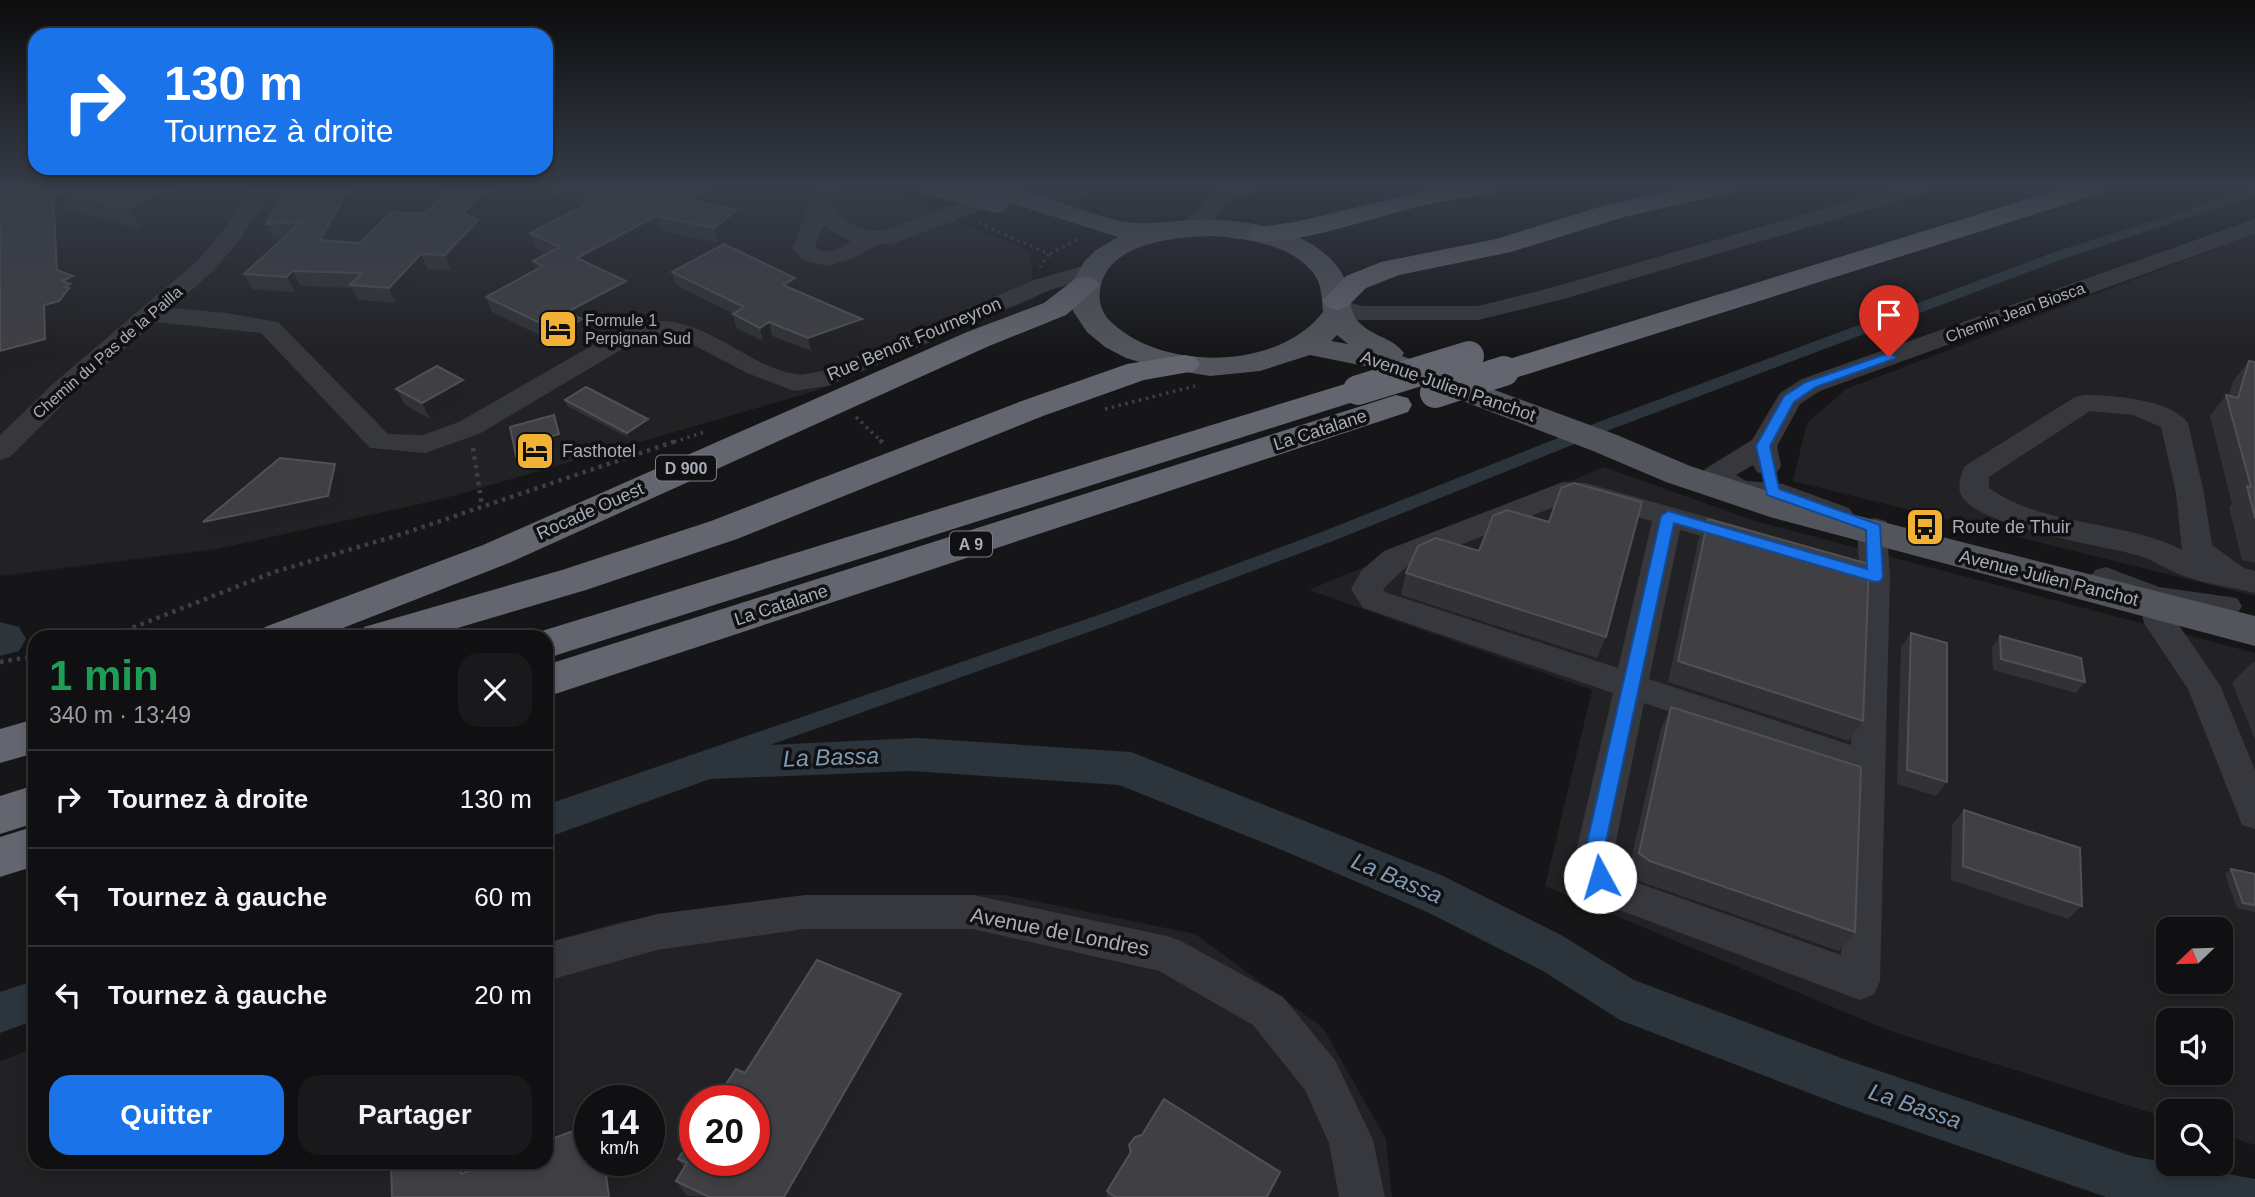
<!DOCTYPE html>
<html lang="fr">
<head>
<meta charset="utf-8">
<style>
  :root { --surface:#101012; --page:#19191b; --text:#f1f3f6; --muted:#9c9d9f; --line:#303032; --accent:#1a73e8 }
  body { margin:0; font-family:Helvetica,sans-serif; background:var(--page); color:var(--text); height:100vh; display:flex; flex-direction:column; font-size:26px; white-space:nowrap }
  * { box-sizing:border-box; margin:0 }
  p { font-size:23px; color:var(--muted) }
  .icon { flex:none; width:38px; height:38px; fill:none; stroke:currentColor; stroke-width:2; stroke-linecap:round; stroke-linejoin:round }
  .map { position:relative; flex:1; overflow:hidden }
  .details { position:absolute; left:28px; top:630px; width:525px; height:539px; display:flex; flex-direction:column; background:var(--surface); border-radius:21px; box-shadow:0 4px 10px #0003,0 0 0 2px var(--line) }
  .details>* { flex:none }
  .banner { position:absolute; left:28px; top:28px; width:525px; height:147px; border-radius:21px; box-shadow:0 4px 10px #0003,0 0 0 2px var(--line); background:#1a73e8; color:#fff; overflow:hidden }
  .needle { width:46px; rotate:247deg }
  .controls { position:absolute; left:2156px; top:917px; display:grid; gap:14px }
  .controls a { display:grid; place-items:center; width:77px; height:77px; border-radius:14px; background:var(--surface); box-shadow:0 4px 10px #0003,0 0 0 2px var(--line); font-size:35px }
  .speed { position:absolute; left:574px; top:1085px; display:flex; gap:14px; font-size:35px; font-weight:700; text-align:center }
  .speed>* { display:grid; place-content:center; width:91px; height:91px; border-radius:50%; background:var(--surface); box-shadow:0 4px 10px #0003,0 0 0 2px var(--line); line-height:1 }
  .speed small { font-size:18px; font-weight:400 }
  .speed .limit { border:10px solid #d22; background:#fff; color:#111 }
  .pin { position:absolute; display:grid; place-items:center; width:60px; height:60px; color:#fff; margin:-72px -30px; border-radius:50% 50% 50% 0; rotate:-45deg; box-shadow:0 0 7px #0007 }
  .pin .icon { rotate:45deg }
  .me { position:absolute; width:77px; margin:-38px; rotate:354deg; stroke-linejoin:round; filter:drop-shadow(0 0 5px #0008) }
  .turn { display:flex; align-items:center; gap:24px; height:147px; padding:0 21px; font-size:32px }
  .turn .icon { width:91px; height:91px; stroke-width:2.5 }
  .turn b { display:block; font-size:49px; line-height:60px }
  .round { display:grid; place-items:center; flex:none; width:74px; height:74px; border-radius:21px; background:var(--page) }
  .headline { display:flex; align-items:center; justify-content:space-between; height:119px; padding:0 21px }
  h1 { font-size:42px; font-weight:700; line-height:52px; color:#1e9e55 }
  .button { display:flex; gap:14px; margin-top:auto; padding:14px 21px }
  .button a { flex:1; height:80px; border-radius:21px; background:var(--accent); color:#fff; font-size:28px; font-weight:700; line-height:80px; text-align:center }
  .button a+a { background:var(--page); color:var(--text) }
  ul { padding:0; list-style:none }
  li { display:flex; align-items:center; gap:21px; height:98px; padding:0 21px; border-top:2px solid var(--line) }
  li div { flex:1 }
  li b { display:block; font-size:26px }
  li em { font-style:normal }
  .map>svg:first-child { display:block }
</style>
</head>
<body>
<div class="map">
<svg width="2255" height="1197" viewBox="0 0 2255 1197">
  <rect width="100%" height="100%" fill="#161618"/>
  <path fill="#222225" fill-rule="evenodd" d="M0 186H874L1031 252 1032 283 1037 297 816 391 446 498 217 549 0 576Z
    M1015 186H1102L1076 203Z
    M2255 234V596L1793 481 1807 423 1846 389Z
    M1604 467 1755 521 2255 653V1145L2221 1134V1111H2168V1118L1890 1031 1545 886 1592 690 1309 590ZM2168 929H2221V982H2168ZM2168 1020H2221V1073H2168Z
    M815 895H1005L1195 934 1323 1028 1386 1139 1392 1197H0V1061L35 1048V1162H546V943L619 922ZM590 1101H649V1160H590ZM695 1101H754V1160H695Z"/>
  <path fill="#2c353c" d="M2255 188V196L2063 259 1612 429 1333 541 1114 623 770 745 917 738 1131 752 1441 875 1561 935 1634 980 1844 1059 2131 1156 2255 1179V1197H2106L1843 1106 1620 1020 1543 971 1425 911 1282 850 1119 785 912 771 710 779 546 838V805L1107 612 1324 531 1601 421 2052 253Z
    M35 965V1020L0 1033V992L27 983Z"/>
  <g fill="none" stroke-linecap="round" stroke-linejoin="round">
    <path fill="#2c353c" fill-rule="evenodd" d="M0 622 19 627 26 639 19 651 0 656Z"/>
    <path stroke="#3d3f44" stroke-width="3.5" stroke-dasharray="2.5 4.5" stroke-linecap="butt" d="M891 186 907 192
      M979 223 1049 254 1040 267
      M1050 254 1080 238
      M1105 409 1195 386
      M856 417 882 442
      M674 442 707 431"/>
    <path stroke="#3d3f44" stroke-width="4.5" stroke-dasharray="3.5 5" stroke-linecap="butt" d="M880 440 883 443
      M473 448 482 506
      M109 637 274 572 402 534 679 440
      M0 662 35 656"/>
    <path fill="#37383d" fill-rule="evenodd" d="M253 186H274L240 240 213 271 171 308 226 313 278 322 388 434 423 435 459 422 619 330C633 326 652 320 667 321 716 327 752 367 795 374 803 376 814 372 822 371L1034 280 1090 264 1098 266 1102 271 1098 276 1050 290 828 386 794 391 747 373 680 338 663 335 636 341 479 434 425 453 370 448 261 333 155 322 72 395 10 457 0 460V435L54 383 197 261 223 231Z
      M817 186H833L836 189 832 205C847 224 860 232 884 231L996 188H1012L1015 193 1012 198 895 243 877 245 854 258 828 266 803 260 792 248ZM824 224 834 233 851 241C839 248 827 257 815 247Z
      M1229 186H1262L1259 191 1228 200C1217 217 1201 240 1177 234L1174 229 1198 211 1212 190Z
      M1902 186H1935L1932 191 1567 298 1478 320H1360L1328 311 1325 306 1328 301 1337 299 1362 306H1478L1550 288Z
      M2255 219V234L1820 391 1800 404 1777 446 1781 466 1777 472 1767 475 1757 472 1753 465 1736 475 1746 481 1783 484 1849 508 1854 515 1849 522 1839 525C1816 519 1793 504 1770 501 1741 496 1720 506 1701 476L1705 469 1752 440 1780 393 1802 379Z
      M2084 395C2111 395 2171 399 2188 423L2204 493 2212 545 2244 568 2255 571V593C2232 587 2209 585 2187 577 2168 571 2153 559 2133 554 2103 546 1968 525 1960 492 1958 484 1961 473 1965 466L2075 397ZM2090 411 2133 415 2161 427 2176 493 2182 550C2121 519 2046 528 1989 488V477Z
      M1563 482 1586 483 1756 531 1760 538 1756 545 1745 548 1680 530 1649 679 1851 745 1859 583 1817 571 1813 563 1817 555 1828 552 1859 561 1857 533 1864 521 1875 518 1886 521 1890 528 1887 533 1890 577 1880 981 1874 994 1860 1000 1611 907 1586 889 1575 856 1613 693 1363 608 1351 589 1362 570 1384 551ZM1566 502 1586 503 1652 521 1618 668 1385 592 1383 589 1406 567ZM1644 703 1850 773 1841 955 1638 883 1616 867 1613 856Z
      M2106 567 2159 587 2237 598 2242 606 2237 614 2226 617 2174 611 2176 621 2220 685 2255 770V829L2242 825 2188 689 2144 623 2140 605 2095 586 2090 578 2095 570Z
      M805 895H973L1167 936 1181 941 1283 997 1335 1060 1373 1140 1385 1197H1339L1329 1143 1305 1090 1253 1025 1159 971 973 929H805L657 950 546 981V943L657 914Z"/>
    <path fill="#53555c" fill-rule="evenodd" d="M915 186C937 184 988 182 1009 186 1047 195 1083 213 1121 221 1146 226 1169 221 1194 220 1241 218 1306 227 1337 266 1353 286 1347 307 1357 320 1369 336 1393 337 1404 353L1402 356 1617 435 1690 466 1792 499 2255 616V646L1770 517 1666 482 1593 451 1379 369 1310 355 1260 371 1210 376 1160 368 1126 358 1105 347 1087 332 1073 311 1069 296 1072 282 1084 262 1096 250 1118 237 1007 202 1009 205 1005 211 996 213 919 192ZM1211 236C1245 238 1298 245 1317 279 1322 289 1322 301 1323 312 1278 371 1161 372 1109 320 1102 312 1098 301 1100 290 1106 243 1174 237 1211 236ZM1337 335 1348 344 1331 341Z"/>
    <path fill="#63666e" fill-rule="evenodd" d="M1445 186H1499L1495 192C1471 198 1445 200 1421 206 1380 215 1288 249 1251 240L1247 234 1251 228 1295 222Z
      M1692 186H1737L1733 192 1624 217 1511 252 1399 275 1366 288 1347 307 1337 310 1327 307 1322 301 1346 276 1381 262 1496 239 1606 205Z
      M2070 186H2109L2105 192 1515 378 1504 381 1493 378 1488 371 1493 364Z
      M1085 276 1095 279 1100 285 1066 315 989 346 509 563 320 637H259L265 627 483 545 967 332 1044 303 1075 279Z
      M1184 355 1195 357 1200 364 1195 371 1144 380 1043 416 737 539 586 590 427 637H358L364 627 562 570 711 521 1019 402 1127 364Z
      M1358 380 1369 383 1374 390 1369 397 560 654 546 659V637H530L532 634Z
      M1396 395 1408 398 1412 405 1408 412 546 697V665Z
      M35 719V753L0 763V729Z
      M35 785V823L0 834V796Z
      M35 826V866L0 877V837Z"/>
    <path stroke="#63666e" stroke-width="30" d="M1358 390 1469 356
      M1435 393 1504 371"/>
  </g>
  <path fill="#323236" d="M0 186H218L141 229 66 210 70 275 87 296 81 299 84 304 81 305 83 308 73 321 58 325 60 360 0 376Z
    M290 186H365L335 241 360 243 424 214 453 186H531L491 205 477 220 484 235 451 270 428 269 396 303 358 300 352 288 301 286 295 292 252 289 244 274 283 238 274 239 266 224Z
    M536 186H750L712 205 741 225 718 243 661 231 594 267 631 296 583 322 588 334 564 347 492 312 486 297 536 269 533 261 547 253 536 248 530 233 582 206Z
    M672 272 798 291 862 319 864 333 811 351 772 336 763 341 736 328 733 314H734L676 285Z
    M2249 361 2255 362V563L2242 560 2229 507 2232 504 2210 416 2226 395 2229 396 2233 381Z
    M463 380 471 396 430 419 405 405 396 389Z
    M565 400 648 419 650 424 629 438 567 406Z
    M1708 519 1863 721 1849 741 1668 682 1698 541Z
    M1406 573 1606 637 1597 658 1401 595Z
    M1911 633 1947 782 1936 796 1897 784 1901 647Z
    M2000 636 2085 682 2076 693 1993 670 1992 647Z
    M2253 662H2255V739L2232 683Z
    M1671 707 1855 932 1839 951 1639 881 1628 873 1661 728Z
    M1964 810 2082 906 2068 919 1951 880 1952 825Z
    M2231 869 2255 874V912L2237 908 2225 874Z
    M901 994 906 1012 802 1197 687 1196 676 1181 684 1168 678 1159 745 1073Z
    M1129 1145 1277 1183 1270 1197H1107V1191L1129 1155Z"/>
  <path fill="#212124" d="M172 186H218L141 229 129 209Z
    M350 186H365L328 255 320 240Z
    M495 186H531L491 205 469 228 463 213 485 190Z
    M718 186H750L694 215 690 200Z
    M53 191 66 210 70 277 73 276 87 296 81 299 84 304 81 305 83 308 73 321 58 325 60 360 0 376V351L44 305 57 270Z
    M737 210 741 225 718 243 714 228Z
    M656 216 661 231 582 273 577 258Z
    M478 220 484 235 451 270 445 255Z
    M421 254 428 269 396 303 389 288Z
    M292 271 301 286 295 292 287 277Z
    M795 278 798 291 783 285Z
    M626 281 631 296 583 322 588 334 564 347 559 332 567 312Z
    M862 319 864 333 811 351 808 338Z
    M769 322 772 336 763 341 760 328Z
    M463 380 471 396 430 419 422 403Z
    M554 415 559 426 563 445 552 448 555 458 521 467 516 456 548 437Z
    M648 419 650 424 629 438 627 433Z
    M335 464 345 481 338 513 214 539 203 522Z
    M901 994 906 1012 802 1197H784Z
    M604 1160H614L619 1197H609Z
    M461 1162H475L477 1189 461 1174Z
    M1280 1172 1277 1183 1270 1197H1267Z"/>
  <path fill="#3f3f44" stroke="#4f5156" stroke-width="2" d="M0 186H172L129 209 53 191 57 270 73 276 62 281 70 284 65 287 69 288 59 301 44 305 45 339 0 351Z
    M290 186H350L320 240 360 243 391 212 424 214 453 186H495L485 190 463 213 478 220 445 255 421 254 389 288 350 285 362 273 292 271 287 277 244 274 301 222 266 224Z
    M563 186H718L690 200 737 210 714 228 656 216 577 258 626 281 567 312 582 319 559 332 486 297 543 266 533 261 560 247 530 233 595 200Z
    M724 244 795 278 783 285 862 319 808 338 769 322 760 328 733 314 744 307 672 272Z
    M2249 361 2255 362V518L2247 486 2251 487 2226 395 2238 398Z
    M437 366 463 380 422 403 396 389Z
    M586 387 648 419 627 433 565 400Z
    M554 415 559 434 548 437 550 447 516 456 510 427Z
    M280 458 335 464 328 496 203 522Z
    M1574 483 1642 502 1606 637 1406 573 1418 546 1436 538 1479 551 1493 516 1507 510 1549 522 1561 488Z
    M1708 519 1869 564 1863 721 1678 661Z
    M1911 633 1947 643V782L1907 770Z
    M2000 636 2081 658 2085 682 2001 659Z
    M1671 707 1861 767 1855 932 1650 861 1639 853Z
    M1964 810 2080 848 2082 906 1963 866Z
    M2231 869 2255 874V905L2243 903Z
    M817 960 901 994 784 1197H709L676 1181 687 1163 678 1159 695 1133V1160H754V1101H715L736 1069 745 1073Z
    M1164 1099 1280 1172 1267 1197H1115L1107 1191 1131 1152 1129 1145 1135 1137 1142 1135Z
    M590 1125V1160H604L609 1197H392L391 1165 399 1162H461V1174L492 1162H546V1141Z"/>
  <linearGradient id="sky" x2="0" y2="1"><stop stop-color="#0c0c0d"/><stop offset="0.53" stop-color="#363c48"/><stop offset="1" stop-color="#363c48" stop-opacity="0"/></linearGradient>
  <rect width="2255" height="353" fill="url(#sky)"/>
  <path fill="#1a73e8" stroke="#114b97" stroke-width="2" d="M1889 353 1896 357 1894 359 1816 387 1794 402 1770 446 1779 489 1880 525 1883 577 1880 581 1875 582 1674 523 1603 856 1610 877 1607 883 1600 885 1593 883 1584 856 1661 516 1668 511 1867 569 1866 530 1767 495 1756 446 1784 396 1806 382Z"/>
  <defs>
    <symbol id="hotel-square" viewBox="-11 -11 22 22"><rect x="-9" y="-9" width="18" height="18" rx="4" fill="#f2b134" stroke="#111113"/><path d="M-6-4.5h1.5V1H6V5H4.5V3h-9V5H-6ZM-4 0a1.8 1.8 0 1 1 3.6 0ZM.5 0V-2.5h3Q6-2.5 6 0Z" fill="#111"/></symbol>
    <symbol id="bus-square" viewBox="-11 -11 22 22"><rect x="-9" y="-9" width="18" height="18" rx="4" fill="#f2b134" stroke="#111113"/><path d="M-5-6H5V4H4V6H2V4H-2V6H-4V4H-5ZM-3.5-4V0h7V-4ZM-3.5 1.2v1.5H-2V1.2ZM2 1.2v1.5H3.5V1.2Z" fill="#111"/></symbol>
  </defs>
  <g fill-rule="evenodd">
    <use href="#hotel-square" x="536" y="307" width="44" height="44"/>
    <use href="#hotel-square" x="513" y="429" width="44" height="44"/>
    <use href="#bus-square" x="1903" y="505" width="44" height="44"/>
  </g>
  <g text-anchor="middle" stroke-width="7" stroke-linejoin="round" paint-order="stroke">
    <g font-size="16" fill="#a8adb8" stroke="#111113">
      <text transform="translate(2015 312) rotate(-20)" y="6">Chemin Jean Biosca</text>
      <text transform="translate(107 352) rotate(-41)" y="6">Chemin du Pas de la Pailla</text>
    </g>
    <g font-size="16" fill="#a8adb8" stroke="#111113" text-anchor="start">
      <text x="585" y="326">Formule 1<tspan x="585" dy="18">Perpignan Sud</tspan></text>
    </g>
    <g fill="#111113" stroke="#7b7e86" stroke-width="2">
      <rect x="656" y="455.5" width="60" height="25" rx="5"/>
      <rect x="950" y="531.5" width="42" height="25" rx="5"/>
    </g>
    <g font-size="16" font-weight="bold" fill="#a8adb8">
      <text x="686" y="474">D 900</text>
      <text x="971" y="550">A 9</text>
    </g>
    <g font-size="18" fill="#a8adb8" stroke="#111113">
      <text transform="translate(914 339) rotate(-23)" y="6">Rue Benoît Fourneyron</text>
      <text transform="translate(1448 386) rotate(19)" y="6">Avenue Julien Panchot</text>
      <text transform="translate(1320 430) rotate(-18)" y="6">La Catalane</text>
      <text transform="translate(590 511) rotate(-24)" y="6">Rocade Ouest</text>
      <text transform="translate(2049 578) rotate(14)" y="6">Avenue Julien Panchot</text>
      <text transform="translate(781 605) rotate(-18)" y="6">La Catalane</text>
    </g>
    <g font-size="18" fill="#a8adb8" stroke="#111113" text-anchor="start">
      <text x="562" y="457">Fasthotel</text>
      <text x="1952" y="533">Route de Thuir</text>
    </g>
    <g font-size="21" fill="#a8adb8" stroke="#111113">
      <text transform="translate(1060 932) rotate(11)" y="7">Avenue de Londres</text>
    </g>
    <g font-size="23" font-style="italic" fill="#7f9bb3" stroke="#111113">
      <text transform="translate(831 757) rotate(-2)" y="8">La Bassa</text>
      <text transform="translate(1397 878) rotate(23)" y="8">La Bassa</text>
      <text transform="translate(1915 1106) rotate(19)" y="8">La Bassa</text>
    </g>
  </g>
</svg>
<div class="controls">
<a><svg class="needle" viewBox="-14 -14 28 28"><path d="M0-13l5 13h-10z" fill="#e53935"/><path d="M0 13l5-13h-10z" fill="#9c9d9f"/></svg></a>
<a><svg class="icon" aria-label="sound" viewBox="0 0 24 24"><path d="M4 9h4l5-4v14l-5-4H4zM17 9q2 3 0 6"/></svg></a>
<a><svg class="icon" aria-label="search" viewBox="0 0 24 24"><circle cx="10" cy="10" r="6"/><path d="M15 15l6 6"/></svg></a>
</div>
<div class="speed"><div>14<small>km/h</small></div><div class="limit">20</div></div>
<div class="pin" style="left:1889px;top:357px;background:#d93025"><svg class="icon" aria-label="arrive" viewBox="0 0 24 24"><path d="M6 21V4h12l-3 4 3 4H6"/></svg></div>
<svg class="me" style="left:1600px;top:877px" viewBox="-20 -20 40 40"><circle r="19" fill="#fff"/><path d="M0-13L10 11 0 6-10 11z" fill="#1a73e8"/></svg>
<div class="banner">
<div class="turn"><svg class="icon" aria-label="right" viewBox="0 0 24 24"><path d="M7 20v-9h11M14 6l5 5-5 5"/></svg><div><b>130 m</b>Tournez à droite</div></div>
</div>
<section class="details">
<div class="headline"><div><h1>1 min</h1><p>340 m · 13:49</p></div><a class="round"><svg class="icon" aria-label="close" viewBox="0 0 24 24"><path d="M6 6l12 12M18 6L6 18"/></svg></a></div>
<ul>
<li><svg class="icon" aria-label="right" viewBox="0 0 24 24"><path d="M7 20v-9h11M14 6l5 5-5 5"/></svg><div><b>Tournez à droite</b></div><em>130 m</em></li>
<li><svg class="icon" aria-label="left" viewBox="0 0 24 24"><path d="M17 20v-9H6M10 6l-5 5 5 5"/></svg><div><b>Tournez à gauche</b></div><em>60 m</em></li>
<li><svg class="icon" aria-label="left" viewBox="0 0 24 24"><path d="M17 20v-9H6M10 6l-5 5 5 5"/></svg><div><b>Tournez à gauche</b></div><em>20 m</em></li>
</ul>
<div class="button"><a>Quitter</a><a>Partager</a></div>
</section>
</div>
</body>
</html>
